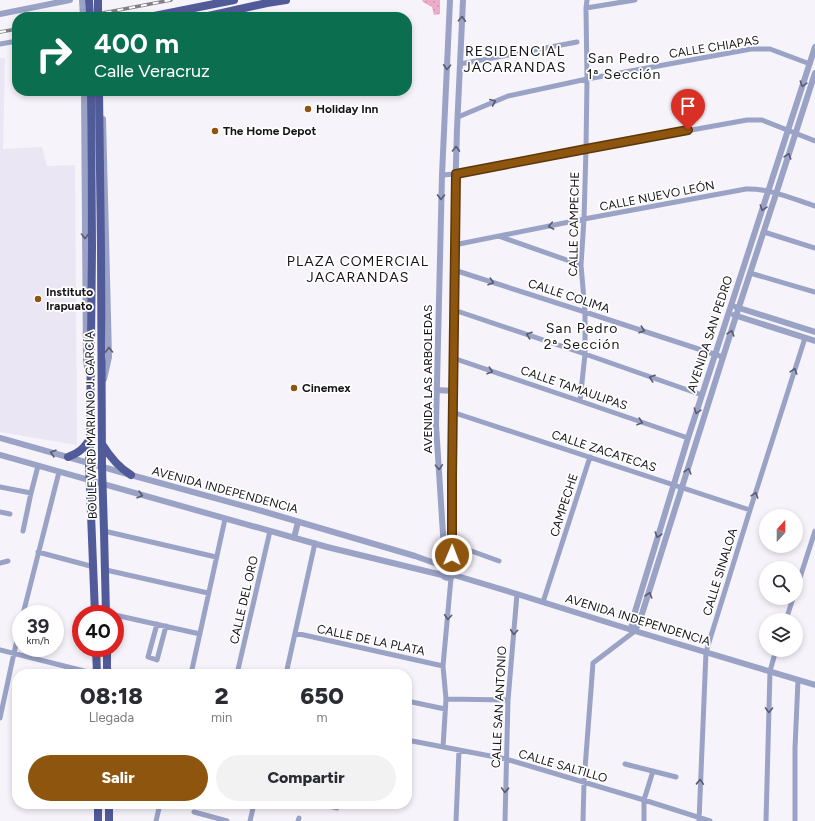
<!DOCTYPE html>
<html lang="es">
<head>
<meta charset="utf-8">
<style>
  :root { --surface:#fff; --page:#f2f2f3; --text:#2b2b33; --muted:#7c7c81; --accent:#8e550e }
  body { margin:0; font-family:Figtree,sans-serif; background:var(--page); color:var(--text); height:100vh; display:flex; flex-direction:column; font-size:15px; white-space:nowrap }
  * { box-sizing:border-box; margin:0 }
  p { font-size:13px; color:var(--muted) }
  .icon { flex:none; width:22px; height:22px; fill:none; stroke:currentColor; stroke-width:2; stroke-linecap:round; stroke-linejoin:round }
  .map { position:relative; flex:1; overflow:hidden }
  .details { position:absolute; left:12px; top:669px; width:400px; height:140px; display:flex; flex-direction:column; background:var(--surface); border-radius:16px; box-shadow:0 2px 6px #0003 }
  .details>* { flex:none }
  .hud { position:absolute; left:12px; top:12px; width:400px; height:84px; border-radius:16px; box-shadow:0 2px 6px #0003; background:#0b6e4f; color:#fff; overflow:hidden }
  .needle { width:26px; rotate:21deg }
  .tools { position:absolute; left:759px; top:509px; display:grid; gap:8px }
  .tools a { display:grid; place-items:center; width:44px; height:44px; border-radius:50%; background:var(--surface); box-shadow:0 2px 6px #0003; font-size:20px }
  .speed { position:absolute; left:12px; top:605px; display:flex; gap:8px; font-size:20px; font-weight:700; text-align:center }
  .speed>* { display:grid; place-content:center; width:52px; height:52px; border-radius:50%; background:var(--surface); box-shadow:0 2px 6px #0003; line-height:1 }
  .speed small { font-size:10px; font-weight:400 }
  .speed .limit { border:6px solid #d22; background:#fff; color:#111 }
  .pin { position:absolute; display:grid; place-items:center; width:34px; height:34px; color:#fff; margin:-41px -17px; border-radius:50% 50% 50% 0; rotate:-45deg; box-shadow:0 0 4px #0007 }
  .pin .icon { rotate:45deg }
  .me { position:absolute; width:44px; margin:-22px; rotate:1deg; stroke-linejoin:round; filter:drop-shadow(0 0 3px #0008) }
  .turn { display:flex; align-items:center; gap:14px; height:84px; padding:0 16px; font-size:18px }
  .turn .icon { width:52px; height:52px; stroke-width:2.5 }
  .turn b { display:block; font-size:28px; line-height:34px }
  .eta { display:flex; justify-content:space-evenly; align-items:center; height:68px; text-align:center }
  .eta b { font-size:24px; font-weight:800; line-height:28px }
  .button { display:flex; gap:8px; margin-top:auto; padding:8px 16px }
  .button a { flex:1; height:46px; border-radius:24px; background:var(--accent); color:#fff; font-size:16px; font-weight:800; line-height:46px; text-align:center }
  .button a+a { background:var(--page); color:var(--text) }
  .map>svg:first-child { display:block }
</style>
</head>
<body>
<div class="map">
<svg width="815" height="821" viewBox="0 0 815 821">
  <defs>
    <pattern id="park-dots" width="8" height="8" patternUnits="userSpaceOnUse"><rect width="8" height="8" fill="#edadca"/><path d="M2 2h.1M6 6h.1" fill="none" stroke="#ca94ad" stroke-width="1.8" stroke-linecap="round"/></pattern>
  </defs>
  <rect width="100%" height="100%" fill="#f6f3fa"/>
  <path fill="#eae6f3" d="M0 58H5L3 149 42 147 47 166 75 165 77 445 0 432Z"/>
  <path fill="url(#park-dots)" d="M422 0H440V14L434 15 432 7 423 2Z"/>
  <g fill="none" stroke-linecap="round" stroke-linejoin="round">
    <path stroke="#9aa2c5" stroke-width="5" d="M586 8 635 0
      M0 44 17 41
      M460 64 577 42
      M458 117 508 96 587 79 751 49H770L810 64
      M442 175 456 174 586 149 747 120H762L815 141
      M764 232 815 248
      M501 237 581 265
      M454 245 584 219 746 189C769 188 793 199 815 206
      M454 270 585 312 723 357
      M750 273 815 292
      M454 310 585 354 702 395
      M453 358 580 401 688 438
      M580 401 585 354V312L581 265 584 219 586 149 587 79 586 8 587 0
      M452 412 750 510
      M0 487 31 493
      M0 512 10 514
      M23 531 31 493 38 466
      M104 531 216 557
      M452 544 499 561
      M38 552 94 567
      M0 563 8 561
      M106 570 208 593
      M796 590 815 531
      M543 602 590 457
      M23 614 59 472
      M115 615 200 634
      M786 620 793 598
      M157 624 148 657 157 660 166 626
      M295 633 443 666
      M0 650 96 674
      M191 674 225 519
      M237 674 270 531
      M286 674 315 543
      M446 699 508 700
      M407 701 445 709
      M0 718 14 653 21 623
      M407 740 506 759 644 800 710 821
      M443 747 446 699 443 666 451 578
      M625 764 676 777
      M322 804 337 808
      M194 812 227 821
      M156 821 160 804
      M250 821 254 804
      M298 821 299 818
      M456 821 459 750
      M505 821 508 700 517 594
      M583 821 584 782 593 663 635 631
      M644 821V800L653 771
      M699 821 706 652 750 510 805 338
      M766 821 770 671 776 650
      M795 821V748L798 680"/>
    <path stroke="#9aa2c5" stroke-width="6" d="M82 0 83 17
      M0 14 70 0
      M84 91 86 361 88 373
      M103 119 109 357 104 379
      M736 307 815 332
      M734 315 815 341
      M437 390 453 391
      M0 438 131 475 262 511 415 556 443 566
      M0 455 327 547 442 575
      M294 538 298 522
      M441 571a7 7 0 1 1 14 0a7 7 0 1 1-14 0Z
      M445 565 436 425 442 175 450 0
      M452 566V476L454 230 457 129 463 0
      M454 575 517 594 635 631 815 685
      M631 629 634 615 688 438 815 47
      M635 631 641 617 736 316 776 194 815 73"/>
    <path stroke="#525b99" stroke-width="8" d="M149 17 234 0
      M204 17 267 3 286 0
      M92 247 90 439 89 464 95 614
      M101 249 102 467 104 531 106 614
      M102 444C110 457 118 467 131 475
      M68 457C79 453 83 449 90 439
      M96 648 97 674
      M107 648V674
      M98 804V821
      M109 804V821"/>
    <defs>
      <path id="rail" d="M82 17 171 0
        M0 32 17 29"/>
    </defs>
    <use href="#rail" stroke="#828085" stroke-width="3.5"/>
    <use href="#rail" stroke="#fff" stroke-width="2" stroke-dasharray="6" stroke-linecap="butt"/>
    <path stroke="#525b99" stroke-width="8" d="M89 0 90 17
      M98 0V17
      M91 91 92 247
      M99 91 101 249"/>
  </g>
  <defs><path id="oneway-chevron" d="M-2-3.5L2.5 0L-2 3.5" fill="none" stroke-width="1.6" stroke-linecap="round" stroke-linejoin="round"/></defs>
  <g stroke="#585b6e">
    <use href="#oneway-chevron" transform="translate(462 19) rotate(-87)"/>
    <use href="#oneway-chevron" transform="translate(447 67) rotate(93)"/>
    <use href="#oneway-chevron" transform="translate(803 84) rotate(108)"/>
    <use href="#oneway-chevron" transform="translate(493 102) rotate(-23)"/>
    <use href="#oneway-chevron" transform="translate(456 149) rotate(-89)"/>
    <use href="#oneway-chevron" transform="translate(788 156) rotate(-72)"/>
    <use href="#oneway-chevron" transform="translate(441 197) rotate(91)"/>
    <use href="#oneway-chevron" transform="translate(763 208) rotate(108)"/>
    <use href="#oneway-chevron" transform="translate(551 226) rotate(169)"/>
    <use href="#oneway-chevron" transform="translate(85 236) rotate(90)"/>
    <use href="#oneway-chevron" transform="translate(491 282) rotate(18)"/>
    <use href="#oneway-chevron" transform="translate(642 330) rotate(18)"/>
    <use href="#oneway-chevron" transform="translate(731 333) rotate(-73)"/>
    <use href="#oneway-chevron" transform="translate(529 335) rotate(-161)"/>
    <use href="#oneway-chevron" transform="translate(109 350) rotate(-91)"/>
    <use href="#oneway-chevron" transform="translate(490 371) rotate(18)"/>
    <use href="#oneway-chevron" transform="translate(794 371) rotate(-72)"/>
    <use href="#oneway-chevron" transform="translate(652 378) rotate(-161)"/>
    <use href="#oneway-chevron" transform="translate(697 411) rotate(108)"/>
    <use href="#oneway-chevron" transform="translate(640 422) rotate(19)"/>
    <use href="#oneway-chevron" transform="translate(53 453) rotate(-164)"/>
    <use href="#oneway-chevron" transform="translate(439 467) rotate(87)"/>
    <use href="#oneway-chevron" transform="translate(688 471) rotate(-73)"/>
    <use href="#oneway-chevron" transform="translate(140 495) rotate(16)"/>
    <use href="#oneway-chevron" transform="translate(755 495) rotate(-72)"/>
    <use href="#oneway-chevron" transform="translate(658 535) rotate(107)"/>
    <use href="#oneway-chevron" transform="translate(649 595) rotate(-72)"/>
    <use href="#oneway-chevron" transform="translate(448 617) rotate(95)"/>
    <use href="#oneway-chevron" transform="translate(514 632) rotate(95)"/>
    <use href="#oneway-chevron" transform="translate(769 710) rotate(91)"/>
    <use href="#oneway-chevron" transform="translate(700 782) rotate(-88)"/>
    <use href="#oneway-chevron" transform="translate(505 790) rotate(92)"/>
  </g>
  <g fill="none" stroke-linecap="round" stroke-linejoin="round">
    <defs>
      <path id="route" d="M452 555V476L456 174 586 149 688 130"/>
    </defs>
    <use href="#route" stroke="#5c3709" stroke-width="10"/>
    <use href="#route" stroke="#8e550e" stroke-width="7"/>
  </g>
  <g fill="#8e550e" stroke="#fff" stroke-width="1.5">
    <circle cx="308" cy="109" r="4"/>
    <circle cx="215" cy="131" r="4"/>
    <circle cx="38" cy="299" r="4"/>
    <circle cx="294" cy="388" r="4"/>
  </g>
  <g text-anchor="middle" stroke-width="3.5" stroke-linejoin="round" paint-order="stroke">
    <g font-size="12" fill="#151416" stroke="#fff">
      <text transform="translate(714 47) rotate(-9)" y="4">CALLE CHIAPAS</text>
      <text transform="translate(657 196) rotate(-11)" y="4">CALLE NUEVO LEÓN</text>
      <text transform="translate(574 224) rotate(-89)" y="4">CALLE CAMPECHE</text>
      <text transform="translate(569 296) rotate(18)" y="4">CALLE COLIMA</text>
      <text transform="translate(710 334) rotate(-72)" y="4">AVENIDA SAN PEDRO</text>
      <text transform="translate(428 379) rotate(-90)" y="4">AVENIDA LAS ARBOLEDAS</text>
      <text transform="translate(574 388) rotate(19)" y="4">CALLE TAMAULIPAS</text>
      <text transform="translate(91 425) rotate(-91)" y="4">BOULEVARD MARIANO J. GARCÍA</text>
      <text transform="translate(604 451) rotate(18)" y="4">CALLE ZACATECAS</text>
      <text transform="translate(225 490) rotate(15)" y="4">AVENIDA INDEPENDENCIA</text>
      <text transform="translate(564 505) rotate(-72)" y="4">CAMPECHE</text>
      <text transform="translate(720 572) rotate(-73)" y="4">CALLE SINALOA</text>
      <text transform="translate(244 600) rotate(-77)" y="4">CALLE DEL ORO</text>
      <text transform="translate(638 620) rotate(17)" y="4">AVENIDA INDEPENDENCIA</text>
      <text transform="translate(371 640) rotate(12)" y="4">CALLE DE LA PLATA</text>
      <text transform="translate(499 707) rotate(-87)" y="4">CALLE SAN ANTONIO</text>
      <text transform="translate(563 766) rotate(16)" y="4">CALLE SALTILLO</text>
    </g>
    <g font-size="12" font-weight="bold" fill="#151416" stroke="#fff" text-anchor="start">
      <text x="316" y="113">Holiday Inn</text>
      <text x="223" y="135">The Home Depot</text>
      <text x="46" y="296">Instituto<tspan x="46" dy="14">Irapuato</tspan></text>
      <text x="302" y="392">Cinemex</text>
    </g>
    <g font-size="14" letter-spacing="1" fill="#151416" stroke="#fff">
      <text x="515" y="56">RESIDENCIAL<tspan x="515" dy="16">JACARANDAS</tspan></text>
      <text x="624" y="63">San Pedro<tspan x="624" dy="16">1ª Sección</tspan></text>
      <text x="358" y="266">PLAZA COMERCIAL<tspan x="358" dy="16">JACARANDAS</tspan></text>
      <text x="582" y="333">San Pedro<tspan x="582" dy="16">2ª Sección</tspan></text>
    </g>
  </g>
</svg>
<div class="tools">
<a><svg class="needle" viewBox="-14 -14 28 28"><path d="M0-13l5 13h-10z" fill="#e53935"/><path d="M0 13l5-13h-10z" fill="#7c7c81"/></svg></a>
<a><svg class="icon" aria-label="search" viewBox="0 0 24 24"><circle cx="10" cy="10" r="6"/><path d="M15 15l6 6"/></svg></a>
<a><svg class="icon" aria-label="layers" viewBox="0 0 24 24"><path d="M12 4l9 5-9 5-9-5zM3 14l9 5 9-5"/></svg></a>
</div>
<div class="speed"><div>39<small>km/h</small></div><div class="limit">40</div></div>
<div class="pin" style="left:688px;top:130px;background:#d93025"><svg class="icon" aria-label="arrive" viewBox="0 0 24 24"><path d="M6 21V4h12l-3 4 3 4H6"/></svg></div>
<svg class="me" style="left:452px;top:555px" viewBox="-20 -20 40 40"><circle r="17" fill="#8e550e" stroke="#fff" stroke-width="3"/><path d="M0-11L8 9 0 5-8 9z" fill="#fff"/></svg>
<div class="hud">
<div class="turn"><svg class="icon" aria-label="right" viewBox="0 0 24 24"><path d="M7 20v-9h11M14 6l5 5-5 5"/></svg><div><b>400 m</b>Calle Veracruz</div></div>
</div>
<section class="details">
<div class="eta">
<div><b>08:18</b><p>Llegada</p></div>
<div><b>2</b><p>min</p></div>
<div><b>650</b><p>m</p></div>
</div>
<div class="button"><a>Salir</a><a>Compartir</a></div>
</section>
</div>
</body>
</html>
